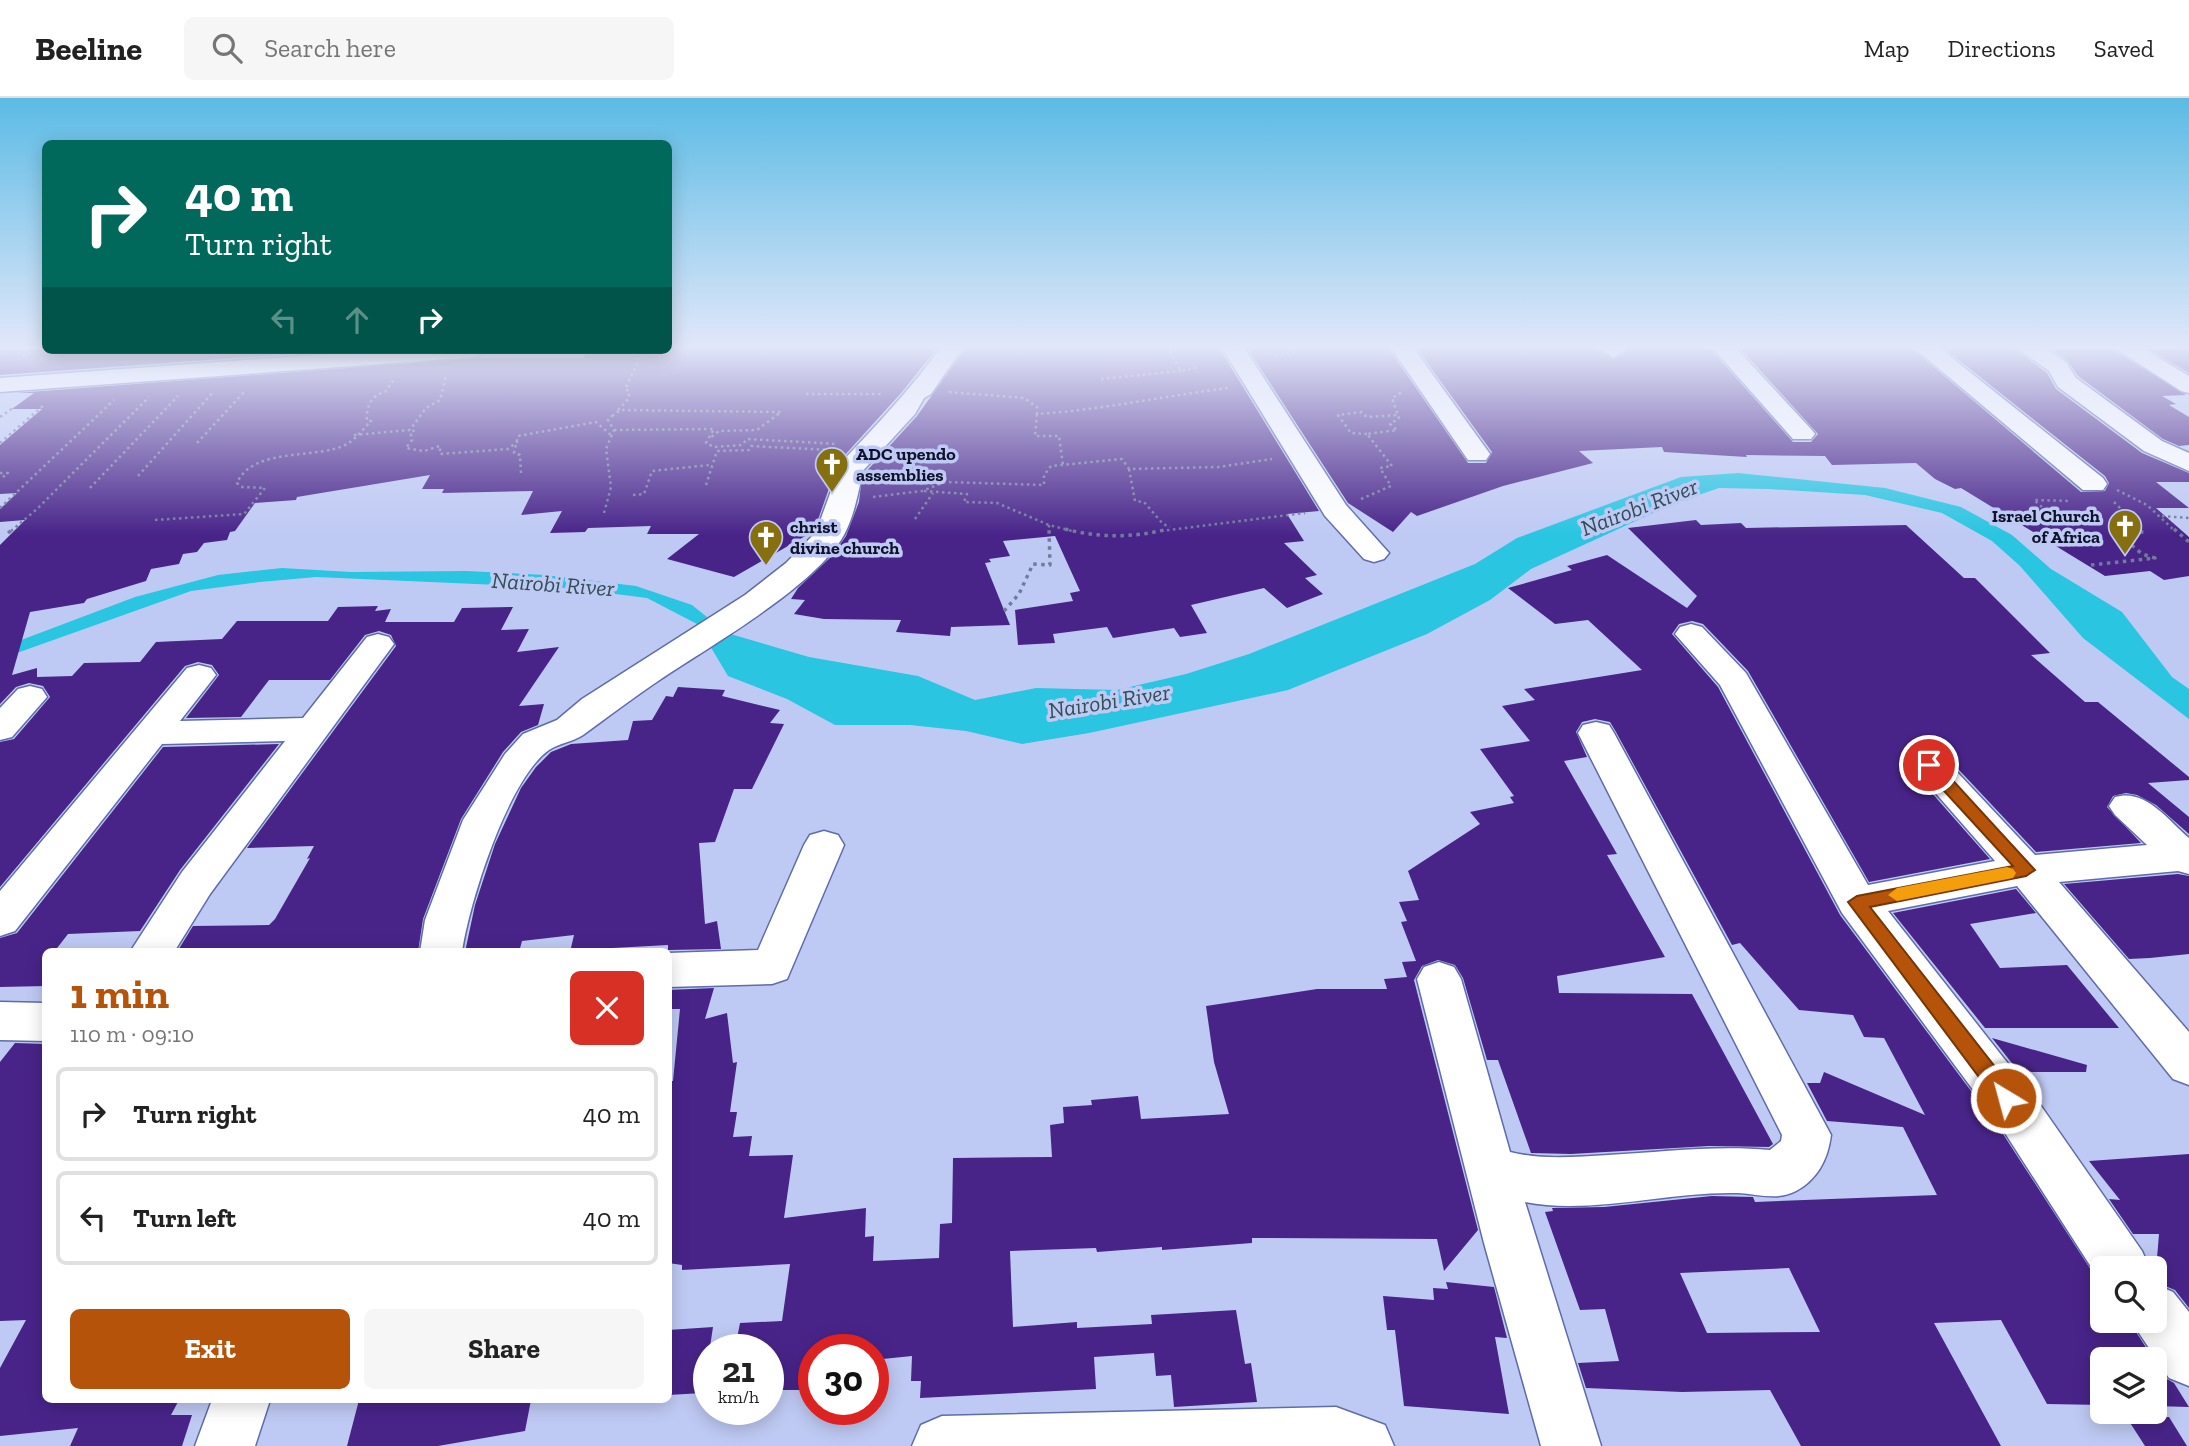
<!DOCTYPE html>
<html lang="en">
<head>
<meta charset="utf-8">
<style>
  :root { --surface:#fff; --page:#f6f6f6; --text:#222; --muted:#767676; --line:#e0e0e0; --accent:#b45309 }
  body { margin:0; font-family:"Zilla Slab",serif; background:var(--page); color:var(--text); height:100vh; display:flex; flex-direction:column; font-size:26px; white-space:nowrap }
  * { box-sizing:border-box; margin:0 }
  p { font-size:23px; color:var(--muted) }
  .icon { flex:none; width:38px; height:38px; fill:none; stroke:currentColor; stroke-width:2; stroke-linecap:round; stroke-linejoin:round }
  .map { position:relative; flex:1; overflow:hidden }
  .drawer { position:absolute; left:42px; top:850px; width:630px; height:455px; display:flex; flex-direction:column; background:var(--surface); border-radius:10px; box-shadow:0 4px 18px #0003 }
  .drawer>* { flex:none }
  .banner { position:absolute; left:42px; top:42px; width:630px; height:214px; border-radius:10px; box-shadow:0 4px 18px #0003; background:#00695c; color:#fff; overflow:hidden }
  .buttons { position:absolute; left:2090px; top:1158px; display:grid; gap:14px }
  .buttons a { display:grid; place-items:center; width:77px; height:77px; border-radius:10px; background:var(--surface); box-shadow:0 4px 18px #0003; font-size:35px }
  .speed { position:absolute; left:693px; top:1236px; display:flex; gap:14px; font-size:35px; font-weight:700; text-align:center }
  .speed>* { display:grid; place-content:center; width:91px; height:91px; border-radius:50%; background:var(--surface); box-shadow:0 4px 18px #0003; line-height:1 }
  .speed small { font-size:18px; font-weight:400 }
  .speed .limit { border:10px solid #d22; background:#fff; color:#111 }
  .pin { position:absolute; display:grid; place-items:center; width:60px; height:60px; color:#fff; margin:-30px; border:4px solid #fff; border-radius:50%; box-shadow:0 2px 7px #0007 }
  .me { position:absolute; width:77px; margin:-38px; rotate:323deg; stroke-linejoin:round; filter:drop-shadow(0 0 5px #0008) }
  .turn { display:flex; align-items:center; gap:24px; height:147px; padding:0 28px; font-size:32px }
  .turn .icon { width:91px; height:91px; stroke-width:2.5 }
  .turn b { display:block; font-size:49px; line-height:60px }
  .lanes { display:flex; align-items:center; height:66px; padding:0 28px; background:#0003; justify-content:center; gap:35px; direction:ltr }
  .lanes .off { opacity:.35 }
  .round { display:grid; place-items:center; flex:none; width:74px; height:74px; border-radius:10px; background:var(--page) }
  .headline { display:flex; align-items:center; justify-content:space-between; height:119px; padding:0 28px }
  h1 { font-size:42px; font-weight:700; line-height:52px; color:var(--accent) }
  .button { display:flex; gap:14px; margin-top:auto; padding:14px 28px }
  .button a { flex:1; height:80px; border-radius:10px; background:var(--accent); color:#fff; font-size:28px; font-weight:700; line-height:80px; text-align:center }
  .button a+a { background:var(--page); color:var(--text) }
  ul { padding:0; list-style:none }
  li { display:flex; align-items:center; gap:21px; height:94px; margin:0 14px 10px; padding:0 14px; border:4px solid var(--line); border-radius:10px }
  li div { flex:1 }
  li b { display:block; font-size:26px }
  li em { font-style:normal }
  header { display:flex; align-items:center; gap:42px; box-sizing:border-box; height:98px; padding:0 35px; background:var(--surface); border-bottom:2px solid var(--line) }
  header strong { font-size:33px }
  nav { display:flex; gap:38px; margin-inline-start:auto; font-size:24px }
  .search { width:490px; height:63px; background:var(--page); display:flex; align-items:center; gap:18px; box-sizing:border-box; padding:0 24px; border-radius:10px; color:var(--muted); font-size:26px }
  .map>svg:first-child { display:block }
</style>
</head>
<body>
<header>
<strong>Beeline</strong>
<div class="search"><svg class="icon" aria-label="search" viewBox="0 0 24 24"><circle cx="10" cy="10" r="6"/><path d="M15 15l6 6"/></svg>Search here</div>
<nav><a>Map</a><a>Directions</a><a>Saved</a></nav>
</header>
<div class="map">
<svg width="2189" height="1348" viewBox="0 0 2189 1348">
  <rect width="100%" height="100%" fill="#bfcaf4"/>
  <path fill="#29c5e1" d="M1738 375 1885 390 1961 409 2012 437 2051 471 2122 514 2172 579 2189 591V621L2083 540 2020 468 1992 443 1942 415 1865 397 1768 391 1719 390 1675 405 1531 471 1490 502 1427 536 1288 592 1089 635 1022 646 966 633 910 627H835L787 601 728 578 697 526 647 500 568 490 316 479 260 484 191 493 0 561V550L135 499 218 477 282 470 351 474 467 473 545 477 636 488 692 507 727 535 809 559 918 578 975 602 1036 590 1117 592 1186 576 1249 556 1475 466 1517 440 1681 379Z"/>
  <path fill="#482489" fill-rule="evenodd" d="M668 248H939L902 294 834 369 830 375 832 382 814 433 734 479 667 461 699 436H647L651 428 588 430 585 434 550 435 562 413 521 417 533 393 442 395 444 391H422L430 377 297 399 296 402 255 405 235 433 230 434 227 442 204 445 197 454 183 456 179 466 151 471 146 483 87 501 84 505 30 514 12 577 37 570V579L72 578 84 565 140 564 156 544 222 541 237 523H328L338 509 378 508 375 513 391 511 385 524H454L462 510 513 509 501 532 529 531 517 554 559 549 519 608 544 606 538 627 521 634 503 654 461 721 423 821 418 854H177L193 828 269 827 275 821 310 760 307 761 314 748 247 750 396 548 391 537 379 533 365 537 330 582H269L241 619 186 620 219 577 212 567 198 564 185 568 0 789V644L14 641 50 599 43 588 29 585 16 589 0 606V447L25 422 0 424V411L17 395 0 396V347L42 311H12L34 295H16L479 260H584L587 252H668Z
    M967 248H1218L1319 413 1287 416 1304 443 1284 445 1317 477 1305 480 1323 496 1287 510 1264 490 1191 507 1207 535 1180 539 1174 530 1113 540 1107 529 1053 536 1055 545 1018 547 1015 512 1073 503 1070 495 1080 493 1055 438 1003 443 1010 458 989 461 991 464 985 465 1010 527 951 529 950 538 896 534 901 522 824 521 794 516 805 502 791 501 798 490 832 458 846 438 859 404 862 378 917 318Z
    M1246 248H1387L1468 365H1486L1492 354 1415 248H1594L1613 261 1626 254V248H1708L1793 344H1811L1818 336 1738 248H1909L2081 394 2105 393 2109 385 2105 378 1941 248H2011L2047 275 2056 291 2142 355 2189 375V384H2156L2189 410H2156L2189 439V478L2164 482 2150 473 2105 478 1961 390 1955 391 1935 381 1916 365 1832 367 1825 358 1746 357 1747 359 1664 354 1662 349 1579 353 1593 365 1503 388 1417 418 1411 414 1393 434 1348 405Z
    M2189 250V275L2148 251Z
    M2051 251H2112L2186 297 2162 298 2176 306 2169 307 2189 319V347L2179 348 2163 341 2078 278 2067 262Z
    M0 252H347L0 277Z
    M1696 422 1701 427 1741 425 1746 430 1906 427 1964 480H1975L2050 555 2031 557 2085 604H2098L2189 679V682L2148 685 2189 719V736L2156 707 2137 697 2126 695 2113 698 2107 709 2141 745 2036 754 1944 656 1930 652 1915 655 1909 669 1990 761 1869 784 1748 573 1703 526 1692 523 1679 526 1672 536 1718 589 1840 817 2003 1036 2102 1189V1223H2129L2154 1262H2102V1307L2047 1306 2001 1222 1934 1225 2001 1348H1801L1770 1292 1682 1294 1586 1290 1578 1265 1619 1263 1605 1211 1580 1212 1545 1114 1553 1113 1552 1110 1604 1109 1712 1098 1753 1099 1755 1104 1937 1097 1903 1029 1827 1023 1807 985H1820L1824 974 1925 1017 1884 940 1864 939 1853 917 1799 912 1740 845 1732 847 1616 634 1610 624 1595 621 1582 624 1576 634 1587 659 1564 663 1617 756 1607 757 1665 859 1557 878 1559 895 1692 896 1773 1046 1769 1049 1709 1048 1571 1056 1531 1055 1498 962H1487L1463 880 1455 867 1438 862 1422 868 1414 882 1478 1132 1444 1173 1437 1141 1252 1140V1145L1162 1152V1149L1097 1154 1096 1150 1010 1153 1013 1229 1077 1224V1230L1152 1226 1151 1217 1236 1212 1245 1266 1251 1265 1257 1304 1174 1309 1171 1277 1156 1278 1154 1255 1094 1259 1096 1291 920 1300 921 1283H911L912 1258 873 1262V1251H814L811 1292H768V1251H735L740 1225 782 1223 790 1166 682 1172V1167L668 1165V983H673L680 911H668V892L714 890 705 921 727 915 733 965 737 964 730 1014H737L733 1039 752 1038 749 1058 793 1057 784 1120 866 1110 865 1139 874 1138 873 1163 939 1160 940 1126 952 1125 953 1060 1052 1059 1050 1027 1064 1025 1063 1009 1092 1007 1091 1002 1138 998 1141 1021 1229 1016 1214 964 1206 908 1317 891H1387L1384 881 1407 879 1402 864 1416 863 1401 824 1407 823 1399 804 1419 802 1408 773 1480 726 1470 714 1514 705 1510 699 1514 698 1480 651 1530 643 1502 608 1535 602 1524 591 1642 572 1588 522 1555 526 1508 490 1572 472 1567 468 1607 457 1687 510 1697 498 1628 430ZM1789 1170 1820 1234 1707 1235 1680 1175Z
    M678 589 725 592 722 598 780 612 770 625 784 626 752 691H734L715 744 699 745 705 826 717 823 721 851 668 852V847L613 850 612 854H570L574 837 522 843 519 854H465L475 807 495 746 521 690 536 669 551 654 571 646 628 642 633 623 652 622 666 598 673 599Z
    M279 646 180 772 140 833 68 836 54 854H46V888L0 889V840L17 835 163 649Z
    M2178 776 2189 778V856L2150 860 2129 861 2064 786Z
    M2016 791 2036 815 1970 826 2000 870 2067 867 2119 930H1985L1893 815Z
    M1992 940 2087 967 2086 974H2019Z
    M15 945 46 946V1302H179L171 1317H192L182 1348H70L78 1330 0 1338V1270L26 1222 0 1223V964Z
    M2189 1056V1210L2175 1192 2155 1184 2159 1136H2133L2109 1101 2120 1102 2089 1063Z
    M1446 1184 1494 1189 1507 1240 1495 1239 1509 1316 1404 1308 1395 1232H1387L1383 1198 1434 1202 1433 1190 1448 1191Z
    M713 1229 703 1295 668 1297V1232Z
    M2154 1263 2167 1281 2174 1285 2189 1309 2154 1308Z
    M359 1302H531L525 1333 438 1348H347Z
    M2169 1319 2187 1348H2145L2127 1320Z"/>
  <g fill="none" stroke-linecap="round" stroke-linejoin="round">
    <defs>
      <path id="street" d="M942 248H964L931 296 924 300 915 316 859 377 861 382C857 401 853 420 844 437 816 488 710 548 661 581 634 599 609 618 583 637 573 644 559 645 549 652 508 681 469 805 462 854H420L425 822 463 722 505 656 523 636 557 622 582 601 745 497 786 465 816 434 835 382 832 376 836 370C874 330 910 292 942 248Z
        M1221 248H1243L1346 407 1389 455 1384 461 1374 464 1364 461 1325 418Z
        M1390 248H1412L1490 356 1486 362H1468Z
        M1596 248H1623L1625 252 1614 259Z
        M1711 248H1734L1811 331 1815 336 1811 341H1793Z
        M1912 248H1937L2103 380 2107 386 2103 392H2083Z
        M2014 248H2041L2066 264 2076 280 2162 343 2189 355V373L2144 353 2058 289 2049 273Z
        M2112 248H2139L2189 278V295L2181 293Z
        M383 252H487L476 259 0 294V280Z
        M1691 526 1702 529 1746 575 1868 787 1995 763 1911 667 1916 658 1929 655 1942 658 2035 757 2147 747 2115 717 2109 708 2115 699C2145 690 2167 721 2189 740V776L2178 773 2059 784 2189 934V987L2173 981 2017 788 1888 813 2039 1005 2142 1153 2150 1171H2102V1186L2005 1035 1842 815 1720 587 1675 536 1680 529Z
        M378 536 389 539 394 546 210 796 174 854H130L182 774 285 643 162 646 15 833 0 838V793L187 570 199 567 211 570 216 577 180 623 303 620 367 539Z
        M30 588 42 591 47 599 12 639 0 642V610L18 591Z
        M1596 624 1609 627 1614 635 1831 1037C1828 1061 1818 1081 1796 1093 1777 1103 1758 1096 1738 1095 1671 1093 1590 1117 1525 1104L1601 1348H1541L1484 1145 1417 881 1424 869 1439 864 1454 869 1461 881 1510 1054C1542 1062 1575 1059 1608 1057 1662 1054 1716 1047 1770 1052L1781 1043 1782 1037 1578 635 1583 627Z
        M824 733 838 737 844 747 787 881 772 886 668 889V855L758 852 804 747 810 737Z
        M0 904 46 905V943L0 942Z
        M2154 1186 2173 1194 2189 1214V1288L2169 1280 2131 1223H2154Z
        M212 1302H270L255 1348H195Z
        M1336 1309 1385 1327 1394 1348H912L921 1327 942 1318Z"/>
    </defs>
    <use href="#street" stroke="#5e6cab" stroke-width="3"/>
    <path stroke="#727a9d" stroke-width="2.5" stroke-dasharray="2.5 3.5" stroke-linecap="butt" d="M1167 248 1181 273 1198 269
      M0 255 11 248
      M1275 258 1296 255 1291 248
      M52 260 63 252
      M18 262 37 248
      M1101 281 1181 273
      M949 294 1024 300 1037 309V316C1101 312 1164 298 1228 290
      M806 296H882
      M618 312 629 300V293L625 291 639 262 633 252
      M1037 316 1035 338H1059L1063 367
      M612 318 620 312 781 314 757 332 719 333 710 340
      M0 319 13 310
      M614 332 714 331 706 345 714 349 742 347 747 341 838 346
      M414 334 412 329 426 310 440 302 446 278
      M1367 336 1351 335 1338 317 1361 314 1367 319 1398 317
      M354 337 410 332 412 342 406 350 424 353 440 348V356L508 351 518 343
      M0 345 44 307
      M197 345 245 293
      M1129 371 1135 403 1144 404 1163 426 1170 429
      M0 375H8L0 381
      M521 375 520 357 514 355 518 338 596 324 611 337
      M138 378 214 293
      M706 387 717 353 749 352 751 348 831 352
      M90 390 178 298
      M2117 392 2147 407 2175 433
      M924 393 967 396 964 404 997 405 1049 427 1072 433
      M633 397 644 396 652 373 710 367
      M873 399 922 393 945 384 1044 387V377L1051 368 1122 361 1129 371 1218 369 1272 361
      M1361 401 1391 388 1380 370 1392 368 1367 336 1397 332 1390 326 1399 320 1392 300 1402 294
      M2114 404 2143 433
      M2042 409 2034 402 2071 403
      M0 410 114 302
      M604 415 611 389 606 351 614 332 608 322 612 318
      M2162 418 2189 420
      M915 421 933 395
      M155 422 244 416 265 390 241 389 237 385C253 348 319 362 347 346 356 341 364 330 371 323H367C366 309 371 297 385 294L395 280
      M1049 427V433
      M11 433 37 411 149 299
      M1161 433 1305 415"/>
    <path stroke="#727a9d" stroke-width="3.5" stroke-dasharray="3.5 4.5" stroke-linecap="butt" d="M1065 431C1099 440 1133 440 1168 431
      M2174 431 2189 444
      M8 435 13 431
      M2091 467 2155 460 2142 456 2116 434H2144L2141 431
      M1004 513 1019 496 1033 466 1050 467 1049 431"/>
    <use href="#street" fill="#fff" fill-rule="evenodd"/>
  </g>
  <linearGradient id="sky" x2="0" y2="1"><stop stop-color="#5bbbe5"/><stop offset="0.57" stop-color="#e2e7fa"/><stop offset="1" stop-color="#e2e7fa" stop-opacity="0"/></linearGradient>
  <rect width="2189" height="437" fill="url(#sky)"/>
  <path fill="#b45309" stroke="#753606" stroke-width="2" d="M1929 662 1935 663 2035 772 2026 778 1870 809 2014 993 2017 1000 2014 1006 2006 1009 1999 1006 1848 804 1857 798 2013 768 1924 671 1921 667Z"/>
  <path fill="#f59e0b" d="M2007 769 2013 771 2016 775 2013 780 1897 803 1888 797 1897 790Z"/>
  <defs>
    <symbol id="church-pin" viewBox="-11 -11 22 30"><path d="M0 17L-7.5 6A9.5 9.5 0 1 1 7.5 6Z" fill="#866f0e" stroke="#bfcaf4"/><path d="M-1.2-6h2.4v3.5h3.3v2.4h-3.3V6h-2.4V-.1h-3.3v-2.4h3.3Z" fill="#fff"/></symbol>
  </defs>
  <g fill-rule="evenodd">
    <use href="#church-pin" x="813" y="347" width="38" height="52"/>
    <use href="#church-pin" x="2106" y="409" width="38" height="52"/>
    <use href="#church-pin" x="747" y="420" width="38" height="52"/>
  </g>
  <g text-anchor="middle" stroke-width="7" stroke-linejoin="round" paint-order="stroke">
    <g font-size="18" font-weight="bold" fill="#0e122b" stroke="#bfcaf4" text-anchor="start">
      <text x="856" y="362">ADC upendo<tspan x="856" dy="21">assemblies</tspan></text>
      <text x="2100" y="424" text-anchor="end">Israel Church<tspan x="2100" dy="21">of Africa</tspan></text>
      <text x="790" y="435">christ<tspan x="790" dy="21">divine church</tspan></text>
    </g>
    <g font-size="23" font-style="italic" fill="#314f56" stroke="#bfcaf4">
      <text transform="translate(1639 409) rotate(-21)" y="8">Nairobi River</text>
      <text transform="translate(553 486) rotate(4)" y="8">Nairobi River</text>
      <text transform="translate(1109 603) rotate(-9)" y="8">Nairobi River</text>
    </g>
  </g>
</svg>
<div class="buttons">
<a><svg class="icon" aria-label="search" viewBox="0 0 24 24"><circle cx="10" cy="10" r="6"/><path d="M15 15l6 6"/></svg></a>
<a><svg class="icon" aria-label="layers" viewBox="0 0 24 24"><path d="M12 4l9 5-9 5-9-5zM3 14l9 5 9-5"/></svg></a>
</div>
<div class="speed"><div>21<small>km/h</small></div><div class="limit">30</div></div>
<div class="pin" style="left:1929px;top:667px;background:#d93025"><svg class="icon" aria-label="arrive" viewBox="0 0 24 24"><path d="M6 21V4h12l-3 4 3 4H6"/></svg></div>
<svg class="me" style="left:2006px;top:1000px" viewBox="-20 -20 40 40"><circle r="17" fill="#b45309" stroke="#fff" stroke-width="3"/><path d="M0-11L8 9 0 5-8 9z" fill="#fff"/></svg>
<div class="banner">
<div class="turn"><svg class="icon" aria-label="right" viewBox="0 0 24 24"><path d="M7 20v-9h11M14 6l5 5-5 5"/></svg><div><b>40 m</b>Turn right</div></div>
<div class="lanes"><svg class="icon off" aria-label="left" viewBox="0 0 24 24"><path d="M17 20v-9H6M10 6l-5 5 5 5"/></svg><svg class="icon off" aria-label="ahead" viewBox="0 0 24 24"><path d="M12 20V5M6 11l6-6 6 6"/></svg><svg class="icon" aria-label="right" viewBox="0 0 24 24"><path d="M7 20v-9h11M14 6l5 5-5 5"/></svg></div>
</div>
<section class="drawer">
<div class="headline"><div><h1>1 min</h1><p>110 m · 09:10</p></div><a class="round" style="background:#d93025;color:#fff"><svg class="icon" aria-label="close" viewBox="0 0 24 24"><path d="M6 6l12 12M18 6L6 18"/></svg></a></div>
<ul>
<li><svg class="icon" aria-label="right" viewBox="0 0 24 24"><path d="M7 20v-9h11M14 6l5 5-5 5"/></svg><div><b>Turn right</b></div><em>40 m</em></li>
<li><svg class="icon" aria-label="left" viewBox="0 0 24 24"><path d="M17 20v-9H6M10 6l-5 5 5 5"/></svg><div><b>Turn left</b></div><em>40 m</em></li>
</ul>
<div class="button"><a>Exit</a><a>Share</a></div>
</section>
</div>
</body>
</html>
